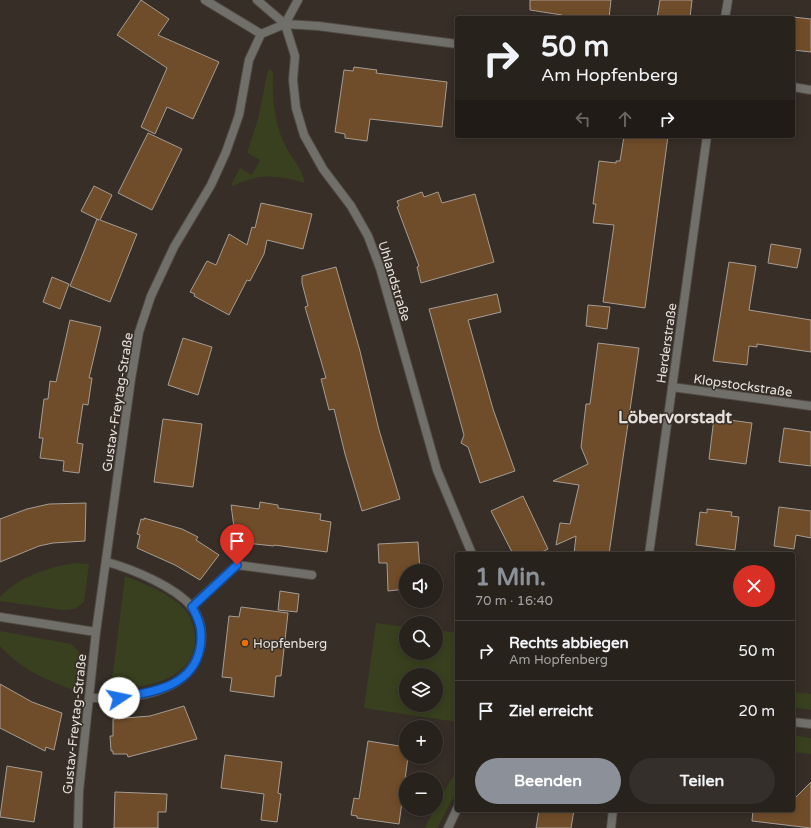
<!DOCTYPE html>
<html lang="de">
<head>
<meta charset="utf-8">
<style>
  :root { --surface:#28221d; --page:#342f2a; --text:#f1f3f6; --muted:#a5a4a4; --line:#443f3b; --accent:#8c9099 }
  body { margin:0; font-family:"Varela Round",sans-serif; background:var(--page); color:var(--text); height:100vh; display:flex; flex-direction:column; font-size:15px; white-space:nowrap }
  * { box-sizing:border-box; margin:0 }
  p { font-size:13px; color:var(--muted) }
  .icon { flex:none; width:22px; height:22px; fill:none; stroke:currentColor; stroke-width:2; stroke-linecap:round; stroke-linejoin:round }
  .map { position:relative; flex:1; overflow:hidden }
  .panel { position:absolute; left:455px; top:552px; width:340px; height:260px; display:flex; flex-direction:column; background:var(--surface); border-radius:4px; box-shadow:0 2px 10px #0003,0 0 0 1px var(--line) }
  .panel>* { flex:none }
  .banner { position:absolute; left:455px; top:16px; width:340px; height:122px; border-radius:4px; box-shadow:0 2px 10px #0003,0 0 0 1px var(--line); background:#28221d; color:var(--text); overflow:hidden }
  .controls { position:absolute; left:399px; top:564px; display:grid; gap:8px }
  .controls a { display:grid; place-items:center; width:44px; height:44px; border-radius:50%; background:var(--surface); box-shadow:0 2px 10px #0003,0 0 0 1px var(--line); font-size:20px }
  .pin { position:absolute; display:grid; place-items:center; width:34px; height:34px; color:#fff; margin:-41px -17px; border-radius:50% 50% 50% 0; rotate:-45deg; box-shadow:0 0 4px #0007 }
  .pin .icon { rotate:45deg }
  .me { position:absolute; width:44px; margin:-22px; rotate:79deg; stroke-linejoin:round; filter:drop-shadow(0 0 3px #0008) }
  .turn { display:flex; align-items:center; gap:14px; height:84px; padding:0 20px; font-size:18px }
  .turn .icon { width:52px; height:52px; stroke-width:2.5 }
  .turn b { display:block; font-size:28px; line-height:34px }
  .lanes { display:flex; align-items:center; height:38px; padding:0 20px; background:#0003; justify-content:center; gap:20px; direction:ltr }
  .lanes .off { opacity:.35 }
  .round { display:grid; place-items:center; flex:none; width:42px; height:42px; border-radius:21px; background:var(--page) }
  .headline { display:flex; align-items:center; justify-content:space-between; height:68px; padding:0 20px }
  h1 { font-size:24px; font-weight:700; line-height:30px; color:var(--accent) }
  .primary-button { display:flex; gap:8px; margin-top:auto; padding:8px 20px }
  .primary-button a { flex:1; height:46px; border-radius:24px; background:var(--accent); color:#fff; font-size:16px; font-weight:700; line-height:46px; text-align:center }
  .primary-button a+a { background:var(--page); color:var(--text) }
  ul { padding:0; list-style:none }
  li { display:flex; align-items:center; gap:12px; height:60px; padding:0 20px; border-top:1px solid var(--line) }
  li div { flex:1 }
  li b { display:block; font-size:15px }
  li em { font-style:normal }
  .map>svg:first-child { display:block }
</style>
</head>
<body>
<div class="map">
<svg width="811" height="828" viewBox="0 0 811 828">
  <rect width="100%" height="100%" fill="#362e27"/>
  <path fill="#38401f" fill-rule="evenodd" d="M268 70 273 71C272 96 274 122 285 145 289 154 306 174 304 183 280 175 256 173 234 186L231 185 240 168 252 175 260 160 247 153 258 119Z
    M76 563 89 564 84 602 75 609 63 610 0 601V597C19 576 49 567 76 563Z
    M125 576C145 584 172 594 186 611 192 618 194 628 195 637 197 679 144 690 111 688Z
    M376 623 406 627V653H436V630L457 633V722L364 708ZM406 675H436V705H406Z
    M0 631 71 644 79 652 74 690C44 679 22 670 0 646Z
    M793 692 811 694V710L793 707Z
    M793 735 811 738V754L793 752Z
    M457 770V791L437 828H425L434 809H436V805Z"/>
  <path fill="#704d2a" stroke="#a69c93" d="M141 0 169 19 158 35 219 62 193 119 167 107 155 134 141 127 167 68 117 35Z
    M530 0H611L609 18H561L562 15 530 10Z
    M660 0H692L690 18H657Z
    M793 17 811 19V52L793 50Z
    M354 67 377 70 376 73 447 82 442 127 370 119 367 141 345 138V134L335 132 344 70 353 71Z
    M148 133 182 149 152 210 118 193Z
    M624 136H668L645 308 603 302 614 225 593 223 596 204H593L599 161 616 163V161H620Z
    M94 186 112 195 100 220 137 234 110 302 70 286 97 219 99 220 81 211Z
    M422 192 424 197 438 192 442 203 475 194 494 262 421 283 417 267 419 266 397 207 399 206 397 201Z
    M261 203 312 214 303 249 267 240 264 254 250 281 247 280 229 315 194 296 195 294 190 292 207 261 216 265 229 234 247 245 252 227 255 228Z
    M771 244 801 249 797 268 768 263Z
    M729 262 756 266 749 310 811 320V352L757 344V347L749 346 747 365 713 361Z
    M336 267 360 351 379 430 400 499 362 511 345 454 334 409 329 410 321 379 326 378 305 307 308 306 302 283V276Z
    M52 277 69 284 60 309 43 302Z
    M497 294 501 312 468 320 493 409 515 471 480 483 468 447 461 443 464 435 429 309Z
    M588 305 610 307 607 329 586 326Z
    M70 320 101 327 89 378H92L88 405 83 404 77 443 83 444 79 473 63 471 64 461 40 458 43 438H39L44 399H48L50 381 56 382Z
    M183 338 212 347 198 395 168 385Z
    M598 343 639 348 609 554H574L576 536 556 545 560 523 570 524 579 485 553 481 588 464 581 447 586 404H590Z
    M714 418 752 423 746 464 709 459Z
    M163 419 202 424 193 487 154 482Z
    M784 428 811 432V466L779 462Z
    M523 496 548 549 538 554H513L491 511Z
    M260 502 278 505V508L321 514 320 520 331 522 327 552 274 545V546L236 542 231 505 259 509Z
    M86 503 85 541 53 543 39 546 0 562V519L27 509 49 504Z
    M779 507 811 511V538L796 535 794 549 774 546Z
    M707 509 732 512 731 516 739 517 735 550 696 545 700 512 707 513Z
    M144 518 182 529 198 537 196 540 219 555 200 580 175 565 137 548 140 535 137 534 141 519 144 520Z
    M418 542 420 571H406V589L388 591 387 563H379L378 544Z
    M280 591 299 594 297 612 278 610Z
    M241 607 288 613 281 676H276L274 697 230 691 232 678 222 677 229 616 239 617Z
    M0 684 32 702 62 713 54 750 46 747 45 751 0 728Z
    M184 706 197 739 128 757 127 754H113V751H111L110 736H113V719L150 716Z
    M368 741 406 747V757H408L399 824 357 818V816L351 815 354 798 359 799Z
    M225 755 282 762 278 793 281 794 277 822 261 820 264 794 221 788Z
    M7 766 42 772 34 822 0 817Z
    M811 782V828L752 821 753 810H793L795 798Z
    M115 792 167 794 166 812H158V828H114Z
    M539 810H574L571 828H536Z"/>
  <g fill="none" stroke-linecap="round" stroke-linejoin="round">
    <defs>
      <path id="service" d="M205 0 261 34
        M191 607 237 565 312 575"/>
      <path id="minor" d="M257 0 285 24
        M725 18 728 0
        M285 24 295 56 293 80 296 108 304 135 323 169 351 206 368 236 380 268 437 470 472 554
        M285 24 318 26 457 44
        M793 87 811 90
        M672 387 811 406
        M649 554 707 136
        M0 617 96 632
        M89 698C131 699 191 696 201 645 203 631 200 618 192 607 174 586 132 569 107 562
        M793 722 811 724
        M78 828 79 791 96 632 131 379 139 332 151 296 174 247 211 185 226 152 239 115 249 60 261 34 285 24 298 0
        M448 828 457 809
        M611 828 613 810"/>
    </defs>
    <use href="#service" stroke="#524a44" stroke-width="10"/>
    <use href="#minor" stroke="#524a44" stroke-width="10"/>
    <use href="#service" stroke="#706f6a" stroke-width="8"/>
    <use href="#minor" stroke="#706f6a" stroke-width="8"/>
  </g>
  <g fill="none" stroke-linecap="round" stroke-linejoin="round">
    <defs>
      <path id="route" d="M119 698C152 692 193 687 200 648 203 632 200 621 192 607L237 565"/>
    </defs>
    <use href="#route" stroke="#114b97" stroke-width="10"/>
    <use href="#route" stroke="#1a73e8" stroke-width="7"/>
  </g>
  <circle fill="#e8710a" stroke="#362e27" stroke-width="1.5" cx="245" cy="643" r="4"/>
  <g text-anchor="middle" stroke-width="3" stroke-linejoin="round" paint-order="stroke">
    <g font-size="13" fill="#e6e0dc" stroke="#362e27">
      <text transform="translate(395 281) rotate(73)" y="5">Uhlandstraße</text>
      <text transform="translate(666 343) rotate(-82)" y="5">Herderstraße</text>
      <text transform="translate(743 385) rotate(8)" y="5">Klopstockstraße</text>
      <text transform="translate(117 402) rotate(-81)" y="5">Gustav-Freytag-Straße</text>
      <text transform="translate(74 724) rotate(-84)" y="5">Gustav-Freytag-Straße</text>
    </g>
    <g font-size="13" fill="#e6e0dc" stroke="#362e27" text-anchor="start">
      <text x="253" y="648">Hopfenberg</text>
    </g>
    <g font-size="17" font-weight="bold" fill="#e6e0dc" stroke="#362e27">
      <text x="675" y="423">Löbervorstadt</text>
    </g>
  </g>
</svg>
<div class="controls">
<a><svg class="icon" aria-label="sound" viewBox="0 0 24 24"><path d="M4 9h4l5-4v14l-5-4H4zM17 9q2 3 0 6"/></svg></a>
<a><svg class="icon" aria-label="search" viewBox="0 0 24 24"><circle cx="10" cy="10" r="6"/><path d="M15 15l6 6"/></svg></a>
<a><svg class="icon" aria-label="layers" viewBox="0 0 24 24"><path d="M12 4l9 5-9 5-9-5zM3 14l9 5 9-5"/></svg></a>
<a>+</a>
<a>−</a>
</div>
<div class="pin" style="left:237px;top:565px;background:#d93025"><svg class="icon" aria-label="arrive" viewBox="0 0 24 24"><path d="M6 21V4h12l-3 4 3 4H6"/></svg></div>
<svg class="me" style="left:119px;top:698px" viewBox="-20 -20 40 40"><circle r="19" fill="#fff"/><path d="M0-13L10 11 0 6-10 11z" fill="#1a73e8"/></svg>
<div class="banner">
<div class="turn"><svg class="icon" aria-label="right" viewBox="0 0 24 24"><path d="M7 20v-9h11M14 6l5 5-5 5"/></svg><div><b>50 m</b>Am Hopfenberg</div></div>
<div class="lanes"><svg class="icon off" aria-label="left" viewBox="0 0 24 24"><path d="M17 20v-9H6M10 6l-5 5 5 5"/></svg><svg class="icon off" aria-label="ahead" viewBox="0 0 24 24"><path d="M12 20V5M6 11l6-6 6 6"/></svg><svg class="icon" aria-label="right" viewBox="0 0 24 24"><path d="M7 20v-9h11M14 6l5 5-5 5"/></svg></div>
</div>
<section class="panel">
<div class="headline"><div><h1>1 Min.</h1><p>70 m · 16:40</p></div><a class="round" style="background:#d93025;color:#fff"><svg class="icon" aria-label="close" viewBox="0 0 24 24"><path d="M6 6l12 12M18 6L6 18"/></svg></a></div>
<ul>
<li><svg class="icon" aria-label="right" viewBox="0 0 24 24"><path d="M7 20v-9h11M14 6l5 5-5 5"/></svg><div><b>Rechts abbiegen</b><p>Am Hopfenberg</p></div><em>50 m</em></li>
<li><svg class="icon" aria-label="arrive" viewBox="0 0 24 24"><path d="M6 21V4h12l-3 4 3 4H6"/></svg><div><b>Ziel erreicht</b></div><em>20 m</em></li>
</ul>
<div class="primary-button"><a>Beenden</a><a>Teilen</a></div>
</section>
</div>
</body>
</html>
